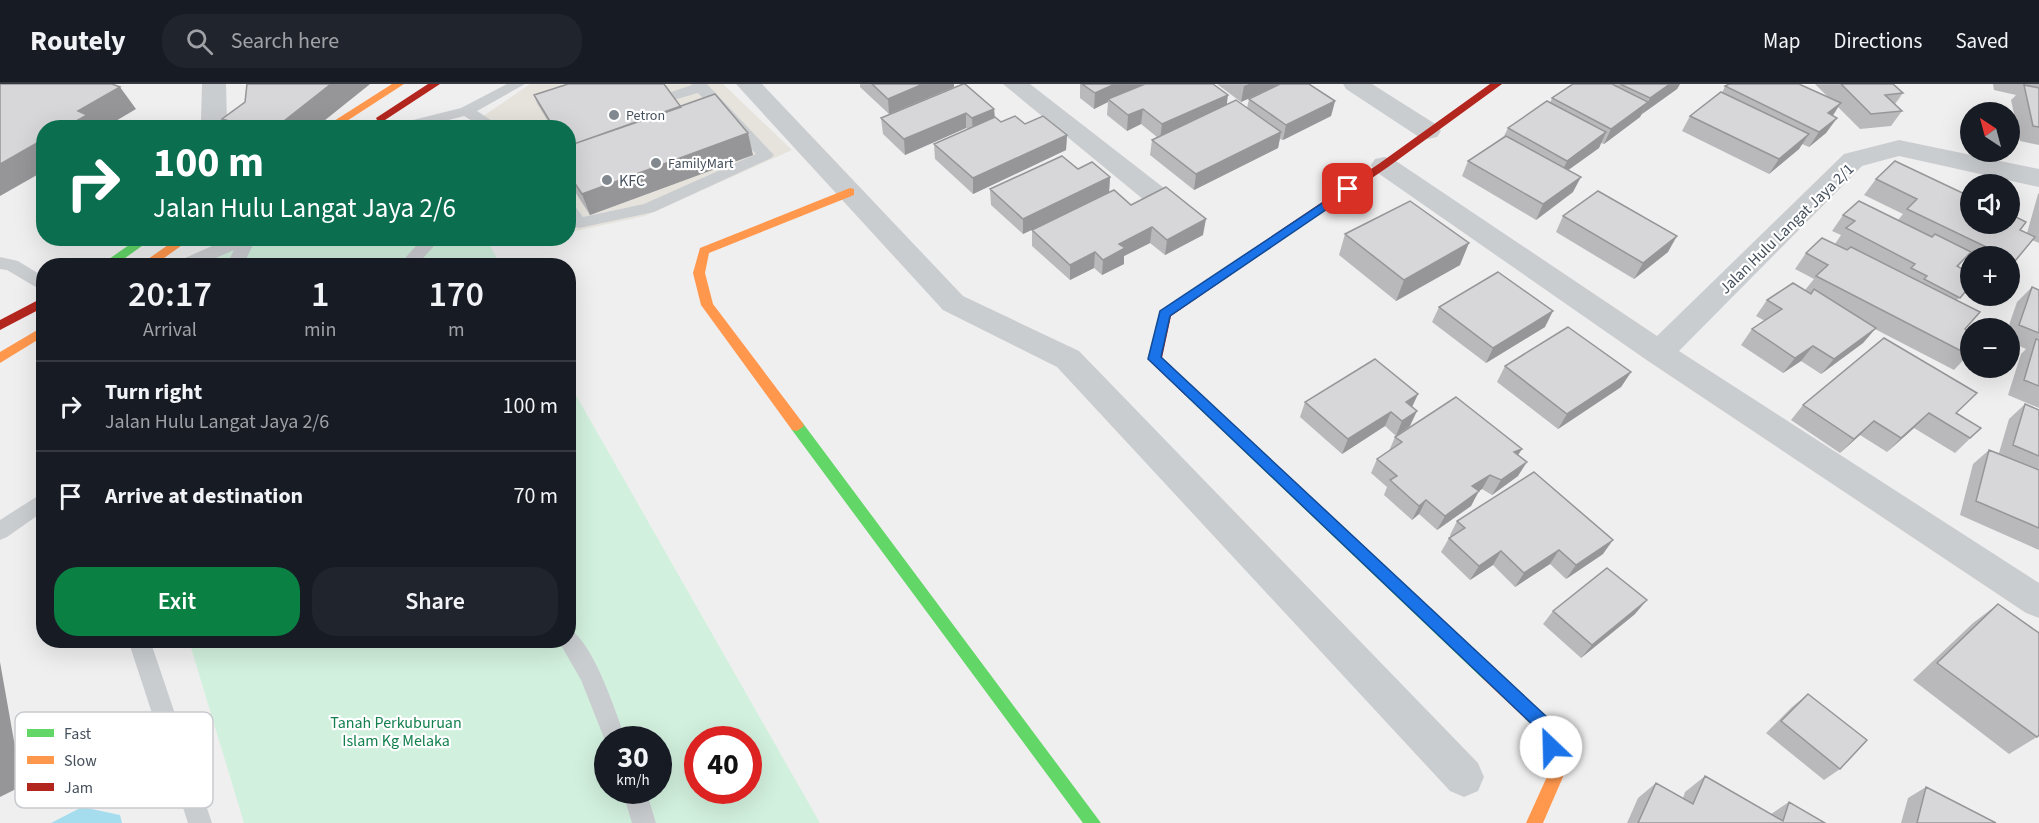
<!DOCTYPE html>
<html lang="en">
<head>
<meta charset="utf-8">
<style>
  :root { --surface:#171b24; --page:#20242c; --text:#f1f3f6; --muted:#9ea1a6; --line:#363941; --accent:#0b8043 }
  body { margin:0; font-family:"Source Sans 3",sans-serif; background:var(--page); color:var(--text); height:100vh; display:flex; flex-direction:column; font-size:22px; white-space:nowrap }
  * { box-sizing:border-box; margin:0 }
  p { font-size:20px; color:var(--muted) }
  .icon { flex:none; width:33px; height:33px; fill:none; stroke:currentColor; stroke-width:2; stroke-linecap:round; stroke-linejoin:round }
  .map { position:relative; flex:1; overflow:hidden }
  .panel { position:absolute; left:36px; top:174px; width:540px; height:390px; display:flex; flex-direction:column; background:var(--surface); border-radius:24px; box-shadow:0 6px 24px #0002 }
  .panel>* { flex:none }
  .top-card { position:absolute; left:36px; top:36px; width:540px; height:126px; border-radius:24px; box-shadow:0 6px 24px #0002; background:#0b6e4f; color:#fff; overflow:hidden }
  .needle { width:39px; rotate:324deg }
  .buttons { position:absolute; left:1960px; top:18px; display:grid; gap:12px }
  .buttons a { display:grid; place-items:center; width:60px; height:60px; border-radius:50%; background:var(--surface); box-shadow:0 6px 24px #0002; font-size:30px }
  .speed { position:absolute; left:594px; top:642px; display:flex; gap:12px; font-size:30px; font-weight:700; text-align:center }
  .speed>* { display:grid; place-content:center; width:78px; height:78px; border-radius:50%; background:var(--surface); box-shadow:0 6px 24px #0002; line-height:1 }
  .speed small { font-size:15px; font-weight:400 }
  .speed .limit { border:9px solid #d22; background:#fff; color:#111 }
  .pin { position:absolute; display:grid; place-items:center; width:51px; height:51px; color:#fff; margin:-26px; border-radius:12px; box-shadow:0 3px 9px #0006 }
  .me { position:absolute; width:66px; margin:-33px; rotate:336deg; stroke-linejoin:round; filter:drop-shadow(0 0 4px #0008) }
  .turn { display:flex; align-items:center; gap:21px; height:126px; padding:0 18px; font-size:27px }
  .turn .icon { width:78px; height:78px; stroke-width:2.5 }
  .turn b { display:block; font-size:42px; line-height:51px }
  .eta { display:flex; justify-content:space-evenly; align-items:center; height:102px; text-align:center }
  .eta b { font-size:36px; font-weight:600; line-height:42px }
  .button { display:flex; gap:12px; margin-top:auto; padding:12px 18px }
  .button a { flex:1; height:69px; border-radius:24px; background:var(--accent); color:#fff; font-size:24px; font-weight:600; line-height:69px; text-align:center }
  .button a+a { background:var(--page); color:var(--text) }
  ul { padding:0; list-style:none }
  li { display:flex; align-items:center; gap:18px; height:90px; padding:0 18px; border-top:2px solid var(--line) }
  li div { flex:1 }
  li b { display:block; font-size:22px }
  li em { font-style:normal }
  header { display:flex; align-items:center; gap:36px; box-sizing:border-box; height:84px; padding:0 30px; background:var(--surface); border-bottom:2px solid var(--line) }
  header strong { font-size:28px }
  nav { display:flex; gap:33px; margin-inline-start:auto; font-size:21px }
  .search { width:420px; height:54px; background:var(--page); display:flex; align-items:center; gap:15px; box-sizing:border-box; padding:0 21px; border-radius:24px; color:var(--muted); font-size:22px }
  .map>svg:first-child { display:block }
</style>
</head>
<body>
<header>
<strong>Routely</strong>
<div class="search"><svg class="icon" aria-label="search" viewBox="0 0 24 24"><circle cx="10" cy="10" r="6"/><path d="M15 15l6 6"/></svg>Search here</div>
<nav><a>Map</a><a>Directions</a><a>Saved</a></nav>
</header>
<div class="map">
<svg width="2039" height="739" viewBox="0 0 2039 739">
  <rect width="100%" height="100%" fill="#f0efef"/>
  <path fill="#e5e3dc" d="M530 0H723L792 66 645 132 571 148 568 145V44H466Z"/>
  <path fill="#d2f0de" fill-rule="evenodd" d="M224 154 486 155 501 181 195 182Z
    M569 299 820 739H244L189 557 568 556ZM608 656H658V706H608ZM698 656H748V706H698Z"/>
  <path fill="#a5ddef" d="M82 723 120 731 122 739H51Z"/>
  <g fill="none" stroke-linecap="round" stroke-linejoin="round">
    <path fill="#cacdd0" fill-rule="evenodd" d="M507 0H525L477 27 503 44H484L464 32 418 44H391L393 41 461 24Z
      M691 0H707L771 68 774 71 771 74 654 128 579 144C566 141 568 131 568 120L574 121 583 133 644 120 756 70 698 9 670 17 663 13 665 10 692 1Z
      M230 154H256L243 182H226L234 166 198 182H174L176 178Z
      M423 154H441L416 182H398Z
      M0 173 18 177 44 193V208L7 186 0 185Z
      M44 408V427L7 453 0 456V436Z
      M568 545C592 554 617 631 626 656H608V664L581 596 558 556H568Z
      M128 556H150L212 739H188Z
      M622 706H646L656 739H632Z"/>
    <path fill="#cacdd0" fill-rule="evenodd" d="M202 0H226L227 37 222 44H197L201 37Z
      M736 0H762L963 212 1079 267 1478 679 1484 693 1478 707 1464 713 1450 707 1057 283 943 226Z
      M1003 0H1030L1164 104 1168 110 1164 116 1154 119 1144 116Z
      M1343 0H1372L1437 41 1441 47 1437 53 1428 55 1419 53 1346 5Z
      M1899 56 2039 85V103L1899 72 1862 82 1679 267 2039 499V534L2026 529 1648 277 1375 87 1371 81 1375 75 1384 73 1393 75 1657 252 1844 70Z"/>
    <path fill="#63d668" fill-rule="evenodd" d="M139 154H153L114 182H99Z
      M1190 303 1195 305 1495 585 1497 590 1495 595 1489 597 1483 595 1185 311 1184 308Z
      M797 337 802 338 1101 739H1083L792 346 790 342Z"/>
    <path fill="#ff974d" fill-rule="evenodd" d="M392 0H404L336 44H323Z
      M850 104 854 105V111L709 169 705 189 713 220 802 338 804 342 797 347 792 346 701 221 693 189 700 164Z
      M178 154H192L153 182H138Z
      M44 242V252L0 279V268Z
      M1489 583 1495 585 1549 636 1551 641 1566 686 1543 739H1526L1550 686 1536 645 1483 595 1481 590 1483 585Z"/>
    <path fill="#b3261e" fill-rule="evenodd" d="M428 0H440L385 36H377L376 34Z
      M1490 0H1502L1388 83 1171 232 1162 274 1195 305 1196 308 1195 311H1185L1151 278 1149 275 1161 227 1380 79Z
      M44 213V223L0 246V236Z"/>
  </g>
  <path fill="#b9b9bb" d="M370 0 315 44H228L222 35Z
    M860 0H954V3L889 30 860 3Z
    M1080 0H1213L1227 20 1247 24 1249 15 1335 17 1331 32 1283 56 1280 55 1278 64 1194 106 1150 71 1152 56 1157 53 1141 40 1127 47 1107 31 1108 18 1094 25 1080 14Z
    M1217 0H1280L1241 18Z
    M1573 0H1680L1677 5 1642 30 1640 33 1604 60 1601 59 1599 64 1568 86 1573 108 1536 136 1462 92 1468 77 1504 52 1508 44 1550 19 1552 14Z
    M1815 0H1893L1903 9 1895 20 1902 27 1891 42 1860 45 1838 23 1833 32 1837 34 1826 49 1809 63 1802 60 1799 65 1769 90 1682 47 1690 32 1722 9 1725 2 1829 14Z
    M1993 0H2039V61L2020 57 2011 16 2016 11 1994 6Z
    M534 11 681 23 753 71 590 131 568 97V44H552L537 19Z
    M994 25 995 33 1001 38 1025 40 1067 51 1066 66 973 110 935 75 934 60 968 45 966 44 905 71 883 50 881 34Z
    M1078 85 1110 93 1109 109 1023 150 991 121 990 105Z
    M1876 95 2027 149 2038 110 2039 109V159L2032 156 2010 182V172H1971V178L1965 175 1958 183 1971 202 1957 216 1971 268 1954 286 1875 245 1863 259 1821 290 1801 277 1783 289 1741 261 1752 245 1765 237 1756 232 1767 216 1805 206 1814 195 1795 185 1806 169 1835 160 1841 151 1832 147 1843 131 1898 136 1903 130 1864 111Z
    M1131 121 1203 151 1165 171 1150 159 1124 172V180L1102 191 1094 184 1070 196 1032 162V146Z
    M1563 132 1668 168 1634 195 1556 148Z
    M1345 150 1460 181 1396 217 1339 171Z
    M2032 203 2039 206V324L2008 311 2021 270 2026 265 2010 258V244H2008L2017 218Z
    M1439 223 1545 243 1486 279 1432 238Z
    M1505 282 1631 288 1621 303 1558 345 1497 298Z
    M1418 310 1412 323 1410 342 1396 352 1385 342 1342 370 1300 333 1305 318Z
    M2025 320 2039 326V466L1960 431 1973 380 1989 366 1999 369 2009 335Z
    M1803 321 1956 330 1981 344 1955 369 1914 344 1887 368 1860 351 1840 369 1791 336Z
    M1395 353 1518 371V392L1492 411 1482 405 1478 407 1471 422 1437 446 1419 430 1412 436 1384 411 1387 403 1371 389 1377 375 1389 367Z
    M1457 437 1603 470 1566 495 1550 480 1515 503 1493 481 1470 496 1441 468 1449 454 1451 453 1450 451Z
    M1998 520 2037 653 2009 670 1913 596 1973 539Z
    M1553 527 1635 530 1581 574 1543 540Z
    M1808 610 1840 685 1824 696 1766 649 1792 623Z
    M1705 692 1771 730 1789 718 1825 739H1627L1638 714 1656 699 1683 714 1685 708Z
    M1926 703 1996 739H1901L1908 714Z"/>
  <path fill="#969698" d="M331 0H370L315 44H275Z
    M923 0H954V3L889 30 888 15Z
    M1115 0H1147L1108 15V18L1094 25 1095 9Z
    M1249 0H1280L1241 18 1244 2Z
    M1670 0H1680L1677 5 1642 30 1650 14Z
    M120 3 136 25 104 44H64L78 27Z
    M1228 11 1226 26 1160 56 1162 40Z
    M1335 17 1331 32 1283 56 1286 41Z
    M1648 18 1640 33 1604 60 1611 45Z
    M1841 19 1830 35 1828 29Z
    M994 25 995 40 973 50 972 34Z
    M1143 25 1141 40 1127 47 1128 31Z
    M966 29V44L905 71 904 55Z
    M1837 34 1826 49 1809 63 1819 48Z
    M1281 48 1278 64 1194 106 1196 90Z
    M1606 48 1599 64 1560 92 1567 77Z
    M748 49 753 71 590 131 582 110Z
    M1809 50 1799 65 1769 90 1779 75Z
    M1067 51 1066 66 973 110V94Z
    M44 55V87L0 112V80Z
    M1110 93 1109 109 1023 150V135Z
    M1581 93 1573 108 1536 136 1543 120Z
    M1206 135 1203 151 1165 171 1167 156Z
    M1152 143 1150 159 1124 172V180L1102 191 1103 176 1119 160Z
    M1677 152 1668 168 1634 195 1643 179Z
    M1469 159 1460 181 1396 217 1404 196Z
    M1095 168 1094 184 1070 196V181Z
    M1553 227 1545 243 1486 279 1493 264Z
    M1876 244 1863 259 1821 290 1834 275Z
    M1813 262 1801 277 1783 289 1795 274Z
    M1631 288 1621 303 1558 345 1567 330Z
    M1418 310 1411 325 1406 318Z
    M1417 327 1410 342 1396 352 1402 337Z
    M1391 328 1385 342 1342 370 1348 355Z
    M1929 329 1914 344 1887 368 1901 354Z
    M1874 337 1860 351 1840 369 1854 355Z
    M1522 365 1513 379 1514 368Z
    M1527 378 1518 392 1492 411 1501 396Z
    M1490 391 1482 405 1465 417 1472 402Z
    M1479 407 1471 422 1437 446 1445 432Z
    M1426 416 1419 430 1412 436 1419 422Z
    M1613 456 1603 470 1566 495 1576 481Z
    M1559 466 1550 480 1515 503 1524 489Z
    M1501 467 1493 481 1470 496 1479 482Z
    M1647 516 1635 530 1581 574 1592 561Z
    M0 578 22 702 0 713Z"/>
  <path fill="#d7d7d9" stroke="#969698" stroke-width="1.5" d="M0 0H112L120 3 78 27 87 31 64 44H44V55L0 80Z
    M247 0H331L275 44H254L222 35 245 18Z
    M568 0H664L681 23 568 62V44H554L534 11Z
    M872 0H923L888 15Z
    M963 0H965L994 25 972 34 966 29 904 55 881 34Z
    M1082 0H1115L1095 9Z
    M1145 0H1213L1228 11 1162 40 1143 25 1128 31 1108 15Z
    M1280 0H1309L1335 17 1286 41 1249 15Z
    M1573 0H1612L1648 18 1611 45 1552 14Z
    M1620 0H1670L1650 14Z
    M1729 0H1799L1841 19 1828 29 1837 34 1819 48 1725 2Z
    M1841 0H1893L1903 9 1885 11 1902 27 1871 30Z
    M2024 1 2039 4V43L2033 42Z
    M1721 8 1809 50 1779 75 1690 32Z
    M715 10 748 49 582 110 568 89V62Z
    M1236 16 1281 48 1196 90 1152 56Z
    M1547 17 1606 48 1567 77 1508 44Z
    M1015 32 1025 40 1043 32 1067 51 973 94 934 60 995 33 1001 38Z
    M1506 52 1581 93 1543 120 1468 77Z
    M1062 72 1078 85 1092 78 1110 93 1023 135 990 105Z
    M1895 77 1971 113V140H2010V130L2026 138 2020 146 2035 153 2015 177 2010 175V172H2005L1907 125 1917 115 1876 95Z
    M1166 103 1206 135 1167 156 1152 143 1119 160 1125 164 1103 176 1095 168 1070 181 1032 146 1114 106 1131 121Z
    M1598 107 1677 152 1643 179 1563 132Z
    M1410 117 1469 159 1404 196 1345 150Z
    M1859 117 1932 153 1935 150 1971 168 1957 182 1971 190V201L1960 214 1924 195 1927 192 1911 184 1915 180 1846 144 1855 137 1843 131Z
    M1822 154 1847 166 1851 163 1980 228 1965 245 1971 248V268L1969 271 1816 192 1828 181 1806 169Z
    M1498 188 1553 227 1493 264 1439 223Z
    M1793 199 1811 210 1814 205 1876 244 1834 275 1813 262 1795 274 1752 245 1782 225 1767 216Z
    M2032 203 2039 206V249L2019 241Z
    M1568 243 1631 288 1567 330 1505 282Z
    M1884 254 1977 309 1956 329 1981 344 1970 354 1929 329 1901 354 1874 337 1854 355 1803 321Z
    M2036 255 2039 256V302L2024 296Z
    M1375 275 1418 310 1406 318 1417 327 1402 337 1391 328 1348 355 1305 318Z
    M1456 313 1522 365 1514 368 1527 378 1501 396 1490 391 1472 402 1479 407 1445 432 1426 416 1419 422 1390 396 1397 392 1377 375 1402 358 1395 353Z
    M2025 320 2039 326V372L2013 361Z
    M1989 366 2039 386V444L1976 417Z
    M1534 388 1613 456 1576 481 1559 466 1524 489 1501 467 1479 482 1449 454 1465 444 1457 437Z
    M1607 484 1647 516 1592 561 1553 527Z
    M1998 520 2039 549V651L2037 653 1937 579Z
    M1808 610 1867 656 1840 685 1781 637Z
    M1705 692 1783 737 1789 718 1825 739H1638L1656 699 1693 720Z
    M1926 703 1996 739H1917Z"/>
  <path fill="#1a73e8" stroke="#114b97" stroke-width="1.5" d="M1348 102 1353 105 1352 108 1170 232 1161 273 1549 635 1559 663 1557 669 1551 671 1545 669 1537 645 1148 275 1160 227Z"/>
  <g fill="#81888f" stroke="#fff" stroke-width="2">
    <circle cx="614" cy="31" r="6"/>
    <circle cx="656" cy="79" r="6"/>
    <circle cx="607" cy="96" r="6"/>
  </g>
  <g text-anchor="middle" stroke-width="4.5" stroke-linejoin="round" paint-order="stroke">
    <g font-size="14" fill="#45505c" stroke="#fff" text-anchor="start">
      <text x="626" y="36">Petron</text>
      <text x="668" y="84">FamilyMart</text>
    </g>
    <g font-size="16" fill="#45505c" stroke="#fff" text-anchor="start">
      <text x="619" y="102">KFC</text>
    </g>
    <g font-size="16" fill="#45505c" stroke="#fff">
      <text transform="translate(1786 144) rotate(-44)" y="6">Jalan Hulu Langat Jaya 2/1</text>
    </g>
    <g font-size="16" fill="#13804e" stroke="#fff">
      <text x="396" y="644">Tanah Perkuburuan<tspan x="396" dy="18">Islam Kg Melaka</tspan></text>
    </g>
  </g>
  <rect x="15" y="628" width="198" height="96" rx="9" fill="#fff" stroke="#c7cace" stroke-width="1.5"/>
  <rect x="27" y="645" width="27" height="8" fill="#63d668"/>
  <rect x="27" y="672" width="27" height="8" fill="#ff974d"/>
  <rect x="27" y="699" width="27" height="8" fill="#b3261e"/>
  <g font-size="16" fill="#45505c">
    <text x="64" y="655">Fast</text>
    <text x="64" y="682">Slow</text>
    <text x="64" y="709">Jam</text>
  </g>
</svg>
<div class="buttons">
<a><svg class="needle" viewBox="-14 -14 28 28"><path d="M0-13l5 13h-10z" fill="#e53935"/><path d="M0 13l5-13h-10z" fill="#9ea1a6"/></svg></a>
<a><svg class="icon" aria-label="sound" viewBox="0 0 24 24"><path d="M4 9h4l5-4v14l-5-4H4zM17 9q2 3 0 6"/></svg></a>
<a>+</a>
<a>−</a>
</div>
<div class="speed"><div>30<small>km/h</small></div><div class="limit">40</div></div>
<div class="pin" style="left:1348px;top:105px;background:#d93025"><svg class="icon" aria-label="arrive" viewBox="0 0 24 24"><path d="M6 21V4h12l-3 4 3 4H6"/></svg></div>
<svg class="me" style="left:1551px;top:663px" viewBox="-20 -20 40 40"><circle r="19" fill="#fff"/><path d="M0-13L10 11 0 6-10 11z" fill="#1a73e8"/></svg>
<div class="top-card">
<div class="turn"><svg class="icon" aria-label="right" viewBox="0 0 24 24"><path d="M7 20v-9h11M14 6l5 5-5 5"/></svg><div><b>100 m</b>Jalan Hulu Langat Jaya 2/6</div></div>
</div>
<section class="panel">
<div class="eta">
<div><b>20:17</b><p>Arrival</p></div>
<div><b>1</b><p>min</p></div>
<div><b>170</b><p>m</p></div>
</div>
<ul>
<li><svg class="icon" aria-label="right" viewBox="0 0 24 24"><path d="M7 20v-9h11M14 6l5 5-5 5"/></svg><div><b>Turn right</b><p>Jalan Hulu Langat Jaya 2/6</p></div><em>100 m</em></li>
<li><svg class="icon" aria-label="arrive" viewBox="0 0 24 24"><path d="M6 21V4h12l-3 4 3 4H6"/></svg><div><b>Arrive at destination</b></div><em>70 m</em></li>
</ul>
<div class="button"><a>Exit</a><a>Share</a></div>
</section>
</div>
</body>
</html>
